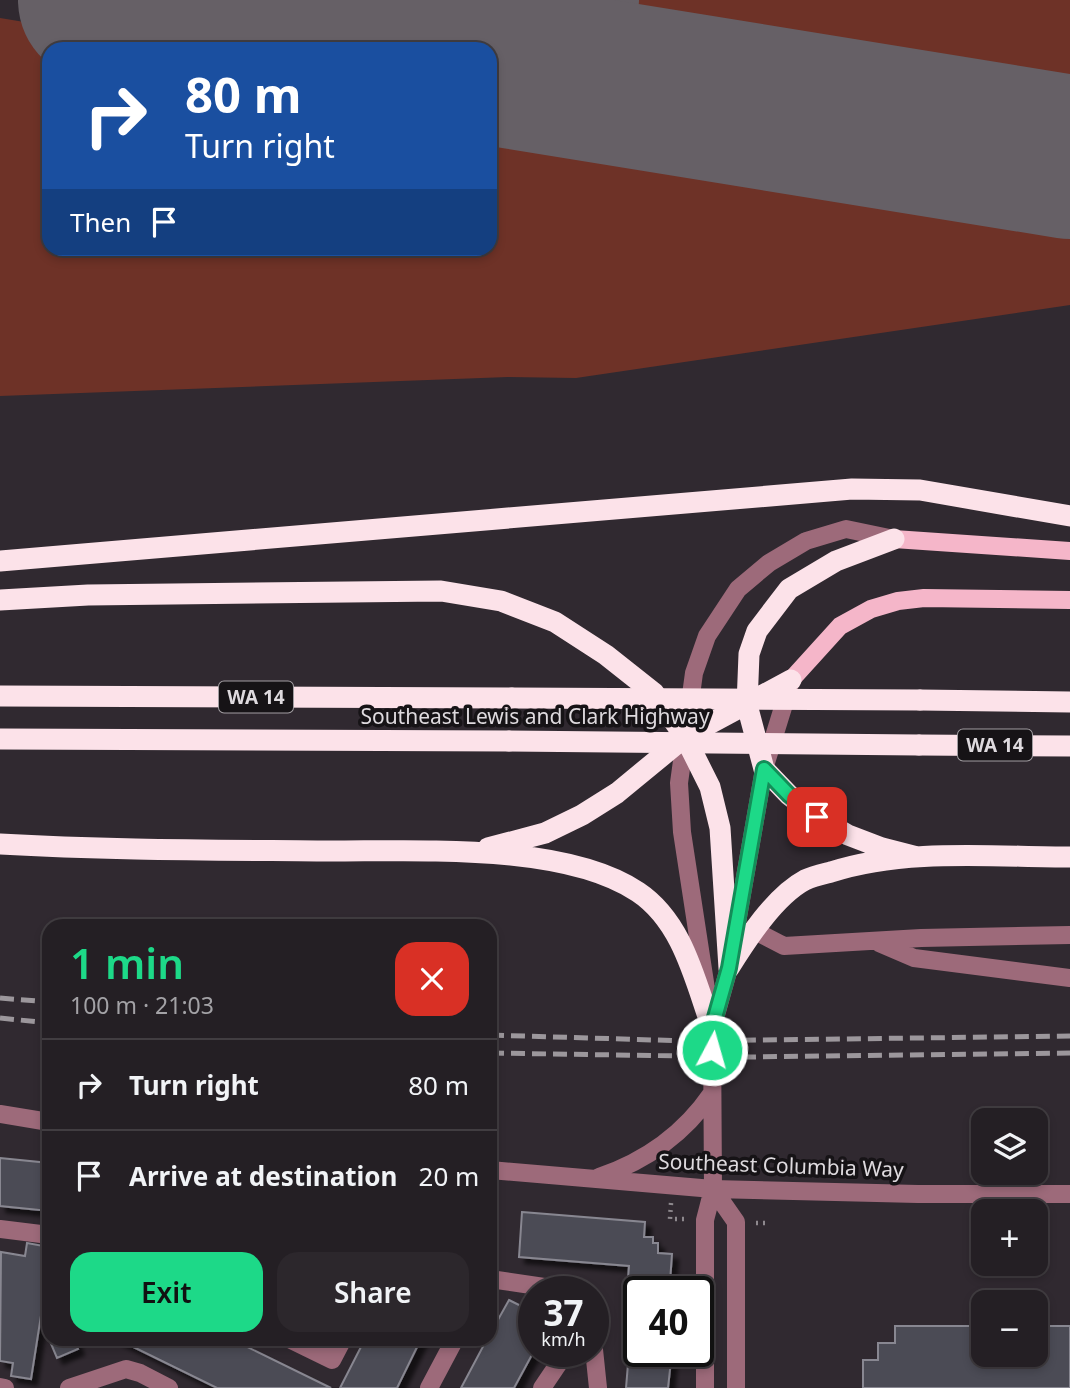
<!DOCTYPE html>
<html lang="en">
<head>
<meta charset="utf-8">
<style>
  :root { --surface:#241f24; --page:#2c272c; --text:#f1f3f6; --muted:#a3a2a6; --line:#413d41; --accent:#1dd988 }
  body { margin:0; font-family:"Noto Sans",sans-serif; background:var(--page); color:var(--text); height:100vh; display:flex; flex-direction:column; font-size:26px; white-space:nowrap }
  * { box-sizing:border-box; margin:0 }
  p { font-size:23px; color:var(--muted) }
  .icon { flex:none; width:38px; height:38px; fill:none; stroke:currentColor; stroke-width:2; stroke-linecap:round; stroke-linejoin:round }
  .map { position:relative; flex:1; overflow:hidden }
  .side { position:absolute; left:42px; top:919px; width:455px; height:427px; display:flex; flex-direction:column; background:var(--surface); border-radius:21px; box-shadow:0 4px 10px #0003,0 0 0 2px var(--line) }
  .side>* { flex:none }
  .top-card { position:absolute; left:42px; top:42px; width:455px; height:214px; border-radius:21px; box-shadow:0 4px 10px #0003,0 0 0 2px var(--line); background:#1a4fa0; color:#fff; overflow:hidden }
  .controls { position:absolute; left:971px; top:1108px; display:grid; gap:14px }
  .controls a { display:grid; place-items:center; width:77px; height:77px; border-radius:14px; background:var(--surface); box-shadow:0 4px 10px #0003,0 0 0 2px var(--line); font-size:35px }
  .speed { position:absolute; left:518px; top:1276px; display:flex; gap:14px; font-size:35px; font-weight:700; text-align:center }
  .speed>* { display:grid; place-content:center; width:91px; height:91px; border-radius:50%; background:var(--surface); box-shadow:0 4px 10px #0003,0 0 0 2px var(--line); line-height:1 }
  .speed small { font-size:18px; font-weight:400 }
  .speed .limit { border:4px solid #111; border-radius:10px; background:#fff; color:#111 }
  .pin { position:absolute; display:grid; place-items:center; width:60px; height:60px; color:#fff; margin:-30px; border-radius:14px; box-shadow:0 4px 10px #0006 }
  .me { position:absolute; width:77px; margin:-38px; rotate:6deg; stroke-linejoin:round; filter:drop-shadow(0 0 5px #0008) }
  .turn { display:flex; align-items:center; gap:24px; height:147px; padding:0 28px; font-size:32px }
  .turn .icon { width:91px; height:91px; stroke-width:2.5 }
  .turn b { display:block; font-size:49px; line-height:60px }
  .then { display:flex; align-items:center; height:66px; padding:0 28px; background:#0003; gap:14px; font-size:26px }
  .round { display:grid; place-items:center; flex:none; width:74px; height:74px; border-radius:21px; background:var(--page) }
  .summary { display:flex; align-items:center; justify-content:space-between; height:119px; padding:0 28px }
  h1 { font-size:42px; font-weight:600; line-height:52px; color:var(--accent) }
  .action { display:flex; gap:14px; margin-top:auto; padding:14px 28px }
  .action a { flex:1; height:80px; border-radius:21px; background:var(--accent); color:#111; font-size:28px; font-weight:600; line-height:80px; text-align:center }
  .action a+a { background:var(--page); color:var(--text) }
  ul { padding:0; list-style:none }
  li { display:flex; align-items:center; gap:21px; height:91px; padding:0 28px; border-top:2px solid var(--line) }
  li div { flex:1 }
  li b { display:block; font-size:26px }
  li em { font-style:normal }
  .map>svg:first-child { display:block }
</style>
</head>
<body>
<div class="map">
<svg width="1070" height="1388" viewBox="0 0 1070 1388">
  <defs>
    <filter id="shadow"><feDropShadow dx="6" dy="6" stdDeviation="2" flood-color="#0009"/></filter>
  </defs>
  <rect width="100%" height="100%" fill="#302930"/>
  <path fill="#6e3227" d="M309 0H590L575 43Z
    M622 0H1070V111L1049 121 622 51Z
    M0 18 189 49H49V248H490V98L1070 192V305L576 378 508 377 0 396Z"/>
  <g fill="none" stroke-linecap="round" stroke-linejoin="round">
    <path stroke="#666066" stroke-width="66" d="M563 74C572 72 582 72 589 65 604 51 603 19 606 0
      M1036 153 1070 146"/>
    <path stroke="#666066" stroke-width="164" d="M100 0 405 49
      M490 63 1070 157"/>
  </g>
  <path fill="#4c4b54" stroke="#888791" stroke-width="2" filter="url(#shadow)" d="M0 1158 49 1163V1211L0 1206Z
    M522 1212 645 1222 644 1237H653V1243H658V1253L672 1254 670 1282 677 1283 676 1292H639V1351H672L668 1388H626L631 1328H624L629 1266 519 1257Z
    M27 1243 49 1247V1265L31 1379 11 1376 13 1363 0 1361 1 1252 25 1256Z
    M509 1300 525 1308 519 1319 534 1327V1351L514 1388H461L487 1339H490V1334Z
    M895 1326H984V1354H1036V1326H1070V1388H863V1360H878V1343H895Z
    M49 1339H74L78 1349 57 1358Z
    M117 1339H231L331 1388H217Z
    M365 1339H421L397 1388H340Z"/>
  <g fill="none" stroke-linecap="round" stroke-linejoin="round">
    <path stroke="#8e898e" stroke-width="4.5" stroke-dasharray="2 5" stroke-linecap="butt" d="M671 1203 670 1219H688
      M756 1223H769"/>
    <path stroke="#9d6a7a" stroke-width="18" d="M753 930 784 946 921 938 1070 935
      M879 943 914 958 1070 978
      M714 1022 729 968 764 769 789 688
      M0 1114 49 1122
      M490 1170 713 1189 918 1194H1070
      M599 1177C646 1161 684 1134 712 1093
      M713 1189 736 1222V1388
      M0 1229 49 1235
      M490 1279 578 1292
      M289 1339 332 1360 343 1339
      M593 1340 598 1388
      M0 1387 5 1388
      M69 1388 126 1369 140 1373 169 1388
      M429 1388 455 1339
      M542 1388 567 1351
      M705 1388V1220L713 1189 712 1028 682 832 679 783 694 673 707 636 738 589 769 563 806 541 846 529 894 539"/>
    <path stroke="#f5b6c9" stroke-width="18" d="M894 539 1070 551
      M791 680 840 626 871 609 898 601 924 598 1070 600"/>
    <path stroke="#fce2e9" stroke-width="21" d="M894 539 836 561 789 589 757 631 749 654 747 705 764 769 789 795 817 817 848 835 882 848 917 857
      M0 561 852 489 920 490 1070 516
      M0 600 88 595 441 591 501 601 555 622 606 655 654 693 685 737 710 787 720 828 729 968
      M0 696 512 698
      M920 700 1070 702
      M0 739 509 741
      M919 745 1070 746
      M0 844C105 850 211 850 317 851 408 852 562 841 638 892 683 922 695 981 712 1028
      M488 848 545 833 582 815 617 793 685 737 791 680
      M729 968C747 939 775 896 805 880 813 876 823 874 831 872 905 848 993 857 1070 857"/>
    <path stroke="#9c979c" stroke-width="5" stroke-dasharray="14 7" stroke-linecap="butt" d="M0 998 49 1002
      M0 1018 49 1023
      M490 1035 687 1041 1070 1036
      M490 1053 746 1057 1070 1053"/>
    <path stroke="#fce2e9" stroke-width="21" d="M512 698 920 700
      M509 741 919 745"/>
  </g>
  <g fill="none" stroke-linecap="round" stroke-linejoin="round">
    <defs>
      <path id="route" d="M712 1050V1028L729 968 764 769 789 795 817 817"/>
    </defs>
    <use href="#route" stroke="#138d58" stroke-width="18"/>
    <use href="#route" stroke="#1dd988" stroke-width="12"/>
  </g>
  <g text-anchor="middle" stroke-width="7" stroke-linejoin="round" paint-order="stroke">
    <g fill="#161316" stroke="#a29ea2" stroke-width="2">
      <rect x="219" y="681.5" width="74" height="31" rx="5"/>
      <rect x="958" y="729.5" width="74" height="31" rx="5"/>
    </g>
    <g font-size="19" font-weight="bold" fill="#dedade">
      <text x="256" y="704">WA 14</text>
      <text x="995" y="752">WA 14</text>
    </g>
    <g font-size="21" fill="#dedade" stroke="#161316">
      <text x="535" y="724">Southeast Lewis and Clark Highway</text>
      <text transform="translate(781 1166) rotate(2)" y="7">Southeast Columbia Way</text>
    </g>
  </g>
</svg>
<div class="controls">
<a><svg class="icon" aria-label="layers" viewBox="0 0 24 24"><path d="M12 4l9 5-9 5-9-5zM3 14l9 5 9-5"/></svg></a>
<a>+</a>
<a>−</a>
</div>
<div class="speed"><div>37<small>km/h</small></div><div class="limit">40</div></div>
<div class="pin" style="left:817px;top:817px;background:#d93025"><svg class="icon" aria-label="arrive" viewBox="0 0 24 24"><path d="M6 21V4h12l-3 4 3 4H6"/></svg></div>
<svg class="me" style="left:712px;top:1050px" viewBox="-20 -20 40 40"><circle r="17" fill="#1dd988" stroke="#fff" stroke-width="3"/><path d="M0-11L8 9 0 5-8 9z" fill="#fff"/></svg>
<div class="top-card">
<div class="turn"><svg class="icon" aria-label="right" viewBox="0 0 24 24"><path d="M7 20v-9h11M14 6l5 5-5 5"/></svg><div><b>80 m</b>Turn right</div></div>
<div class="then">Then<svg class="icon" aria-label="arrive" viewBox="0 0 24 24"><path d="M6 21V4h12l-3 4 3 4H6"/></svg></div>
</div>
<section class="side">
<div class="summary"><div><h1>1 min</h1><p>100 m · 21:03</p></div><a class="round" style="background:#d93025;color:#fff"><svg class="icon" aria-label="close" viewBox="0 0 24 24"><path d="M6 6l12 12M18 6L6 18"/></svg></a></div>
<ul>
<li><svg class="icon" aria-label="right" viewBox="0 0 24 24"><path d="M7 20v-9h11M14 6l5 5-5 5"/></svg><div><b>Turn right</b></div><em>80 m</em></li>
<li><svg class="icon" aria-label="arrive" viewBox="0 0 24 24"><path d="M6 21V4h12l-3 4 3 4H6"/></svg><div><b>Arrive at destination</b></div><em>20 m</em></li>
</ul>
<div class="action"><a>Exit</a><a>Share</a></div>
</section>
</div>
</body>
</html>
